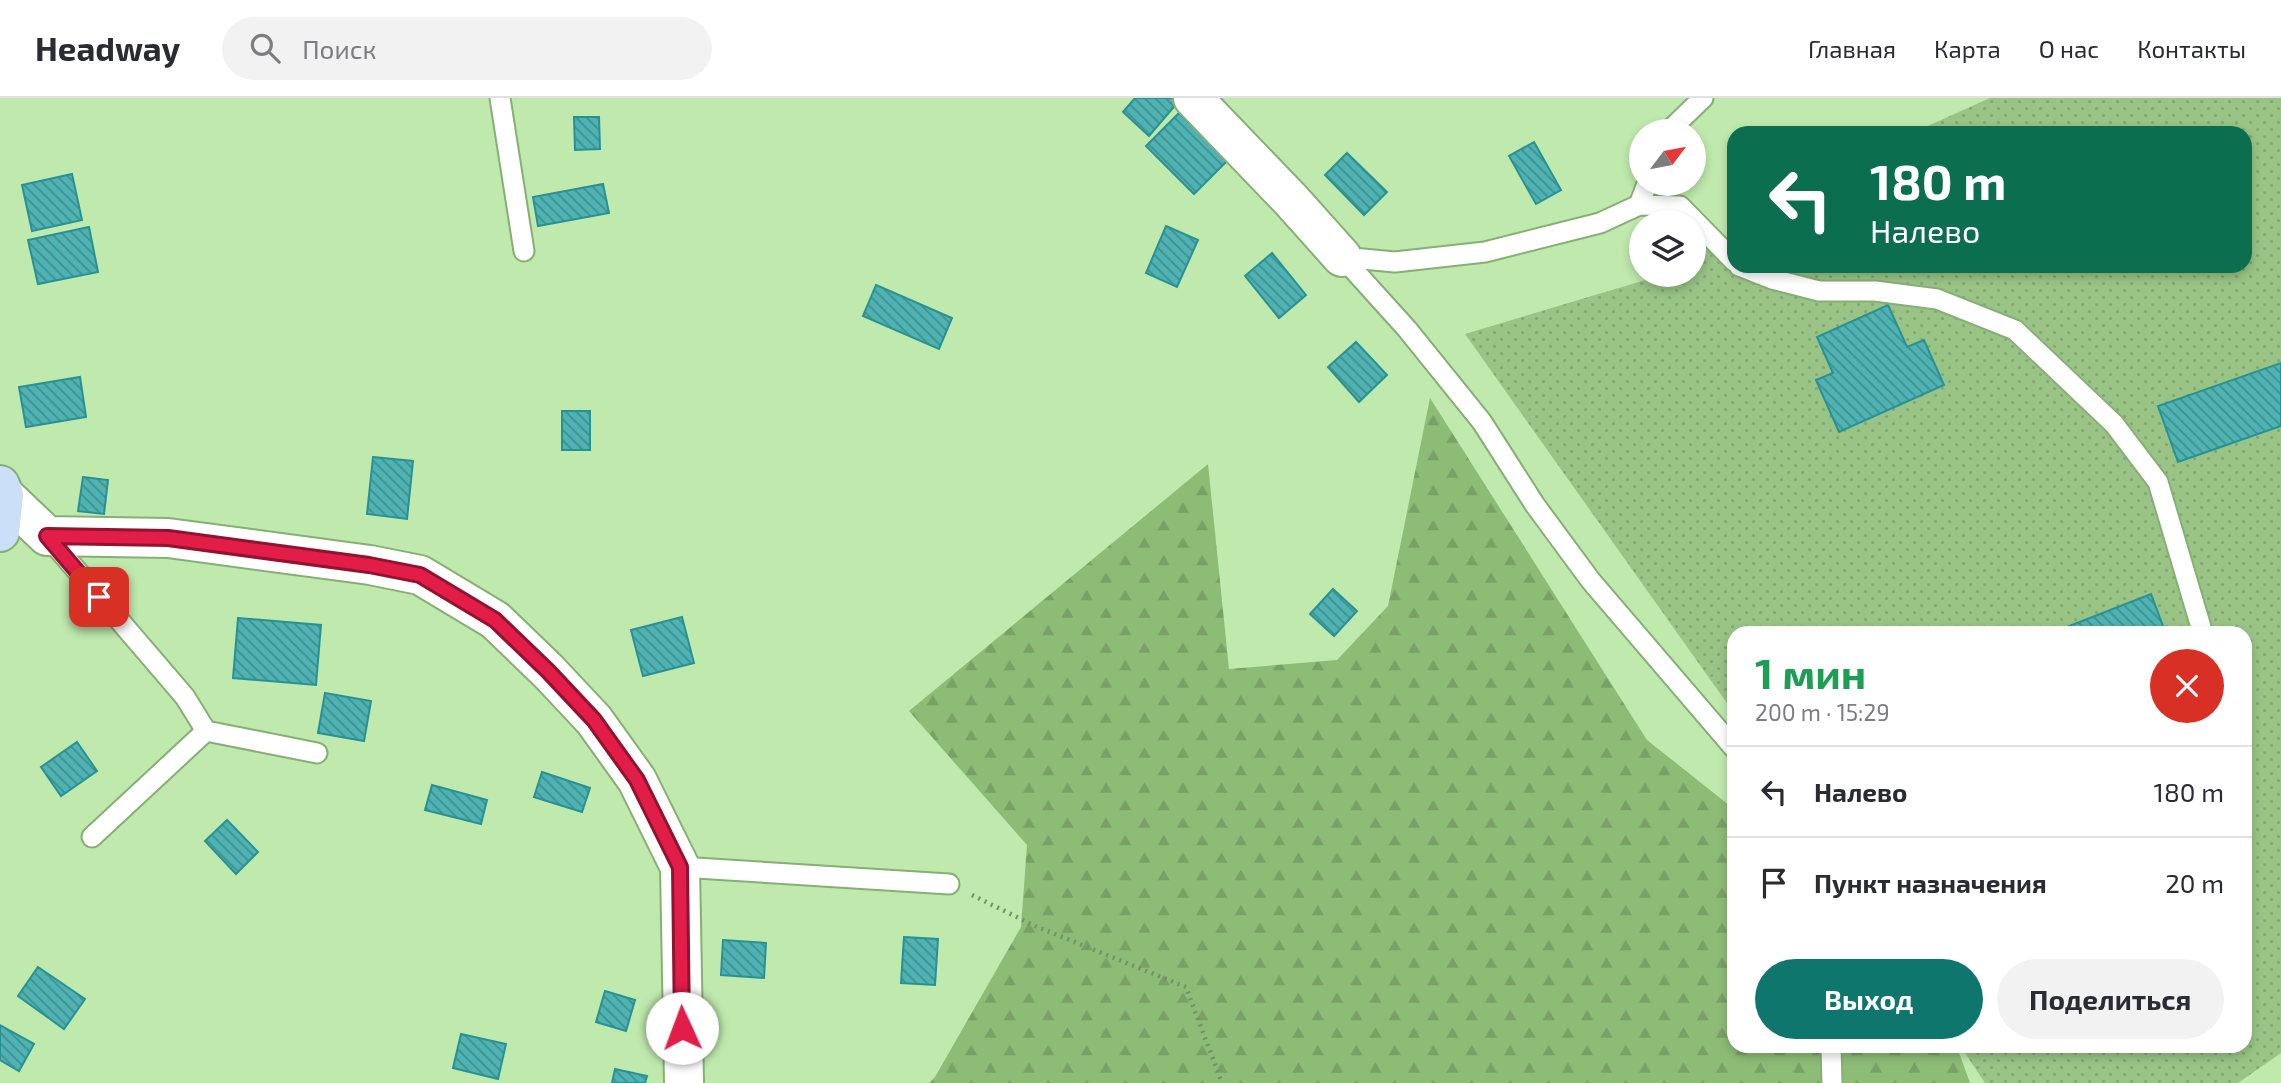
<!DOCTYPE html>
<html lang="ru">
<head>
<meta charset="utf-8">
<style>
  :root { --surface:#fff; --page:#f2f2f3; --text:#2b2b33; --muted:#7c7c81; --line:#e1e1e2; --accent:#0f766e }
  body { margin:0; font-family:"Exo 2",sans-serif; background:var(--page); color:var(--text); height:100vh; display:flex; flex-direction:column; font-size:26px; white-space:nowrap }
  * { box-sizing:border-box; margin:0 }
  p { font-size:23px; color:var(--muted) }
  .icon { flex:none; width:38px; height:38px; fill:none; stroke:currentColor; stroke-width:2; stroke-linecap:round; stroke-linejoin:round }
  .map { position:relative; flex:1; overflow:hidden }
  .sheet { position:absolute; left:1727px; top:528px; width:525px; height:427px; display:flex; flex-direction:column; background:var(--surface); border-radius:21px; box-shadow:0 4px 10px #0003 }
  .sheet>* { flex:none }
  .guide { position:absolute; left:1727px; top:28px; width:525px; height:147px; border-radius:21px; box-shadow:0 4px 10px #0003; background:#0b6e4f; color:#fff; overflow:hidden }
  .needle { width:46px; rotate:58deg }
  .buttons { position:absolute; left:1629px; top:21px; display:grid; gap:14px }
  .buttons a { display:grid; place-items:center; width:77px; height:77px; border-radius:50%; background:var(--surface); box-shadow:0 4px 10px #0003; font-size:35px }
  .pin { position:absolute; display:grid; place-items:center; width:60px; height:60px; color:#fff; margin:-30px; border-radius:14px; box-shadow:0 4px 10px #0006 }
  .me { position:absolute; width:77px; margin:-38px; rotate:358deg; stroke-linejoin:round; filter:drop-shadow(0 0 5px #0008) }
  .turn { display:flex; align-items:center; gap:24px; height:147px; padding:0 28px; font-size:32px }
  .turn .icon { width:91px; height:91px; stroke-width:2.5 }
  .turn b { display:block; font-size:49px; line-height:60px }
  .round { display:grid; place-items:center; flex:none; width:74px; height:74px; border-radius:37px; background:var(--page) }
  .overview { display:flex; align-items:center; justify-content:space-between; height:119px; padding:0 28px }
  h1 { font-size:42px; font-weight:700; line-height:52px; color:#1e9e55 }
  .cta { display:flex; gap:14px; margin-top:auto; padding:14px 28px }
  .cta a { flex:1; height:80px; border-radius:42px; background:var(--accent); color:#fff; font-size:28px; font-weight:700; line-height:80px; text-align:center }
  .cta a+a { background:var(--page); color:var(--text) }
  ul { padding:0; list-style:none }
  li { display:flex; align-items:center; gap:21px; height:91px; padding:0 28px; border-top:2px solid var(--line) }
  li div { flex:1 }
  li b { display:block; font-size:26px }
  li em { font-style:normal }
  header { display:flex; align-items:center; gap:42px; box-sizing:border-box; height:98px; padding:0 35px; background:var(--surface); border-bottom:2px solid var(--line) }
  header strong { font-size:33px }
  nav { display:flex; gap:38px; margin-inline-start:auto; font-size:24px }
  .search { width:490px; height:63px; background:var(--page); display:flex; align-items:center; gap:18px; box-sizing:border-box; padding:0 24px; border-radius:38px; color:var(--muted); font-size:26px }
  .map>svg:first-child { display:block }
</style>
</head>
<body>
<header>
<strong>Headway</strong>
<div class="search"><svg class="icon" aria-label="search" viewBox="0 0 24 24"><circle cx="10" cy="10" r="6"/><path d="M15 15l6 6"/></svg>Поиск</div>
<nav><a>Главная</a><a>Карта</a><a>О нас</a><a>Контакты</a></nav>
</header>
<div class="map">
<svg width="2281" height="985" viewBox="0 0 2281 985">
  <defs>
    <pattern id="grass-dots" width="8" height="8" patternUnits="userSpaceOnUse" patternTransform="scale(1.75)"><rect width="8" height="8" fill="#99c486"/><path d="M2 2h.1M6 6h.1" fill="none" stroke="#83a872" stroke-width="1.8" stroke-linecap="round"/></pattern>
    <pattern id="forest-firs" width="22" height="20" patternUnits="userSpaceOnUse" patternTransform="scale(1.75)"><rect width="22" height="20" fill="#8dbc77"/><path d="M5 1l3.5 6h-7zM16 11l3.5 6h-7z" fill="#79a166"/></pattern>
    <pattern id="building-back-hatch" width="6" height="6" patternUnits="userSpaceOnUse" patternTransform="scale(1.75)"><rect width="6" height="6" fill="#4fb2b3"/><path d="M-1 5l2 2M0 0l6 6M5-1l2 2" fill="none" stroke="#409090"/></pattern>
  </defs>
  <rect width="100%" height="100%" fill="#bfe9ad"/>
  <path fill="url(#grass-dots)" d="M1990 0H2281V955L2238 985H1985L1961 949 2245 948V536H1734V615L1465 236 1662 177H1694V158L1734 135V168H2245V35H1912Z"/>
  <path fill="url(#forest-firs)" d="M1430 300 1647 642 1734 711V948L1957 949 1970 985H929L935 979 1021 829 1027 747 909 613 1208 366 1229 571 1337 562 1388 508Z"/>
  <path fill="url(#building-back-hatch)" stroke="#289293" stroke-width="2" d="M1135 0H1174L1178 4 1149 38 1123 14Z
    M1179 15 1228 62 1194 96 1146 48Z
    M574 19H599L600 51 575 52Z
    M1534 44 1561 92 1536 106 1509 58Z
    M1347 55 1387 94 1364 117 1325 77Z
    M72 76 82 122 32 133 22 87Z
    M603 86 609 115 538 128 533 99Z
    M1166 128 1198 142 1177 189 1146 175Z
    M89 129 98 174 38 186 28 142Z
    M1272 155 1306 197 1279 220 1245 178Z
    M876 187 952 220 939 251 863 218Z
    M1888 207 1907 249 1924 242 1944 287 1839 334 1816 282 1833 275 1817 239Z
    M1356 244 1387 277 1359 304 1328 269Z
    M2281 265V328L2178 364 2158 308Z
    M80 279 86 319 26 329 19 289Z
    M562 313H590V352H562Z
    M373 359 413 363 407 421 367 416Z
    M83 379 108 382 104 416 78 413Z
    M1333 491 1357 513 1334 538 1310 516Z
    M2151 496 2166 536H2049Z
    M682 519 694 565 643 578 631 532Z
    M238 520 321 527 316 587 233 580Z
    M325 595 371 603 364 643 318 635Z
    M77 644 97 673 61 698 41 669Z
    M542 674 590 690 582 714 534 699Z
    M432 687 487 702 481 726 425 712Z
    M227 722 258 754 236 776 205 743Z
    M904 839 938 841 935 887 901 885Z
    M723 842 766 845 764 880 721 877Z
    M38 869 85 901 64 931 18 898Z
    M605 893 635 902 626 933 596 924Z
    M0 927 34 946 19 973 0 962Z
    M461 936 506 946 498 981 453 970Z
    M615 971 647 978 645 985H612Z"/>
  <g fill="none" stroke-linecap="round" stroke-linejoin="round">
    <defs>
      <path id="lane" d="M500 0 524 153
        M1669 33 1703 0
        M1639 107 1647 86
        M1342 159 1407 231 1482 324 1535 407 1591 483 1734 650
        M1342 159 1395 164 1485 154 1600 125 1639 107 1680 108 1734 163
        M1739 168 1772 181 1819 193H1875L1937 201 2015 232 2114 326 2158 384 2203 536
        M48 439 185 599 206 633 92 739
        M206 633 317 655
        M680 769 949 786
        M1831 948 1832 985"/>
      <path id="street" d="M1193 0 1291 102 1342 159
        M4 397 47 438 168 440 370 467 420 477 495 522 548 573 594 622 637 682 680 769 684 985"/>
      <path id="secondary" d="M0 387 4 397 0 434"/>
    </defs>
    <use href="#lane" stroke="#87af75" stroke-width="23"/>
    <use href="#street" stroke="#87af75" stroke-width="42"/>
    <use href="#secondary" stroke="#87af75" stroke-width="42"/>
    <path stroke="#739266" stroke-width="4.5" stroke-dasharray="2 5" stroke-linecap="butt" d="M972 797 1035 828 1186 889 1222 985"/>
    <use href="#lane" stroke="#fff" stroke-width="19"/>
    <use href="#street" stroke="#fff" stroke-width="38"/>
    <use href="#secondary" stroke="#ccdff8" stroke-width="38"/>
  </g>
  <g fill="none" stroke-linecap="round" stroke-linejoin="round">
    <defs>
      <path id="route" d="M99 499 47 438 168 440 369 467 420 477 495 522 548 573 594 622 637 682 680 769 682 930"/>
    </defs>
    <use href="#route" stroke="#92132f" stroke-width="18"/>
    <use href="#route" stroke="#e11d48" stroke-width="12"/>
  </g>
</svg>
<div class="buttons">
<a><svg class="needle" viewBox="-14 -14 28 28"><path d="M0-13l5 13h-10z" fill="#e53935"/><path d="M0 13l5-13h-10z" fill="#7c7c81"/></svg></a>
<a><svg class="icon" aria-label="layers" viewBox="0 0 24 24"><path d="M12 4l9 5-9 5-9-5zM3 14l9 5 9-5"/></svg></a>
</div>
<div class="pin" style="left:99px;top:499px;background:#d93025"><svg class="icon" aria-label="arrive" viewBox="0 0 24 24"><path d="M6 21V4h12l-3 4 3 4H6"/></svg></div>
<svg class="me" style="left:682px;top:930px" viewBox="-20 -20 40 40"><circle r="19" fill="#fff"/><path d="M0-13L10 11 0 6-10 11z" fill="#e11d48"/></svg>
<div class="guide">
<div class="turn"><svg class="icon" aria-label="left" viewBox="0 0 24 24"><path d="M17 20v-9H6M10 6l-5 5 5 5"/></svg><div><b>180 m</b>Налево</div></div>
</div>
<section class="sheet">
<div class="overview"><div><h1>1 мин</h1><p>200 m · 15:29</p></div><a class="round" style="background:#d93025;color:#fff"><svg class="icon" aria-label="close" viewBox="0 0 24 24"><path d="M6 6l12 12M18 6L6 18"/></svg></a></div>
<ul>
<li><svg class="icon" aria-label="left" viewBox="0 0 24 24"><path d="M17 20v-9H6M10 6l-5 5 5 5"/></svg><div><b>Налево</b></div><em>180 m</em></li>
<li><svg class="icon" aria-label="arrive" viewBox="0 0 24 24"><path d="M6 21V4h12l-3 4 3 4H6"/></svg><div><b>Пункт назначения</b></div><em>20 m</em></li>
</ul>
<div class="cta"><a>Выход</a><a>Поделиться</a></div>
</section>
</div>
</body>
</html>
